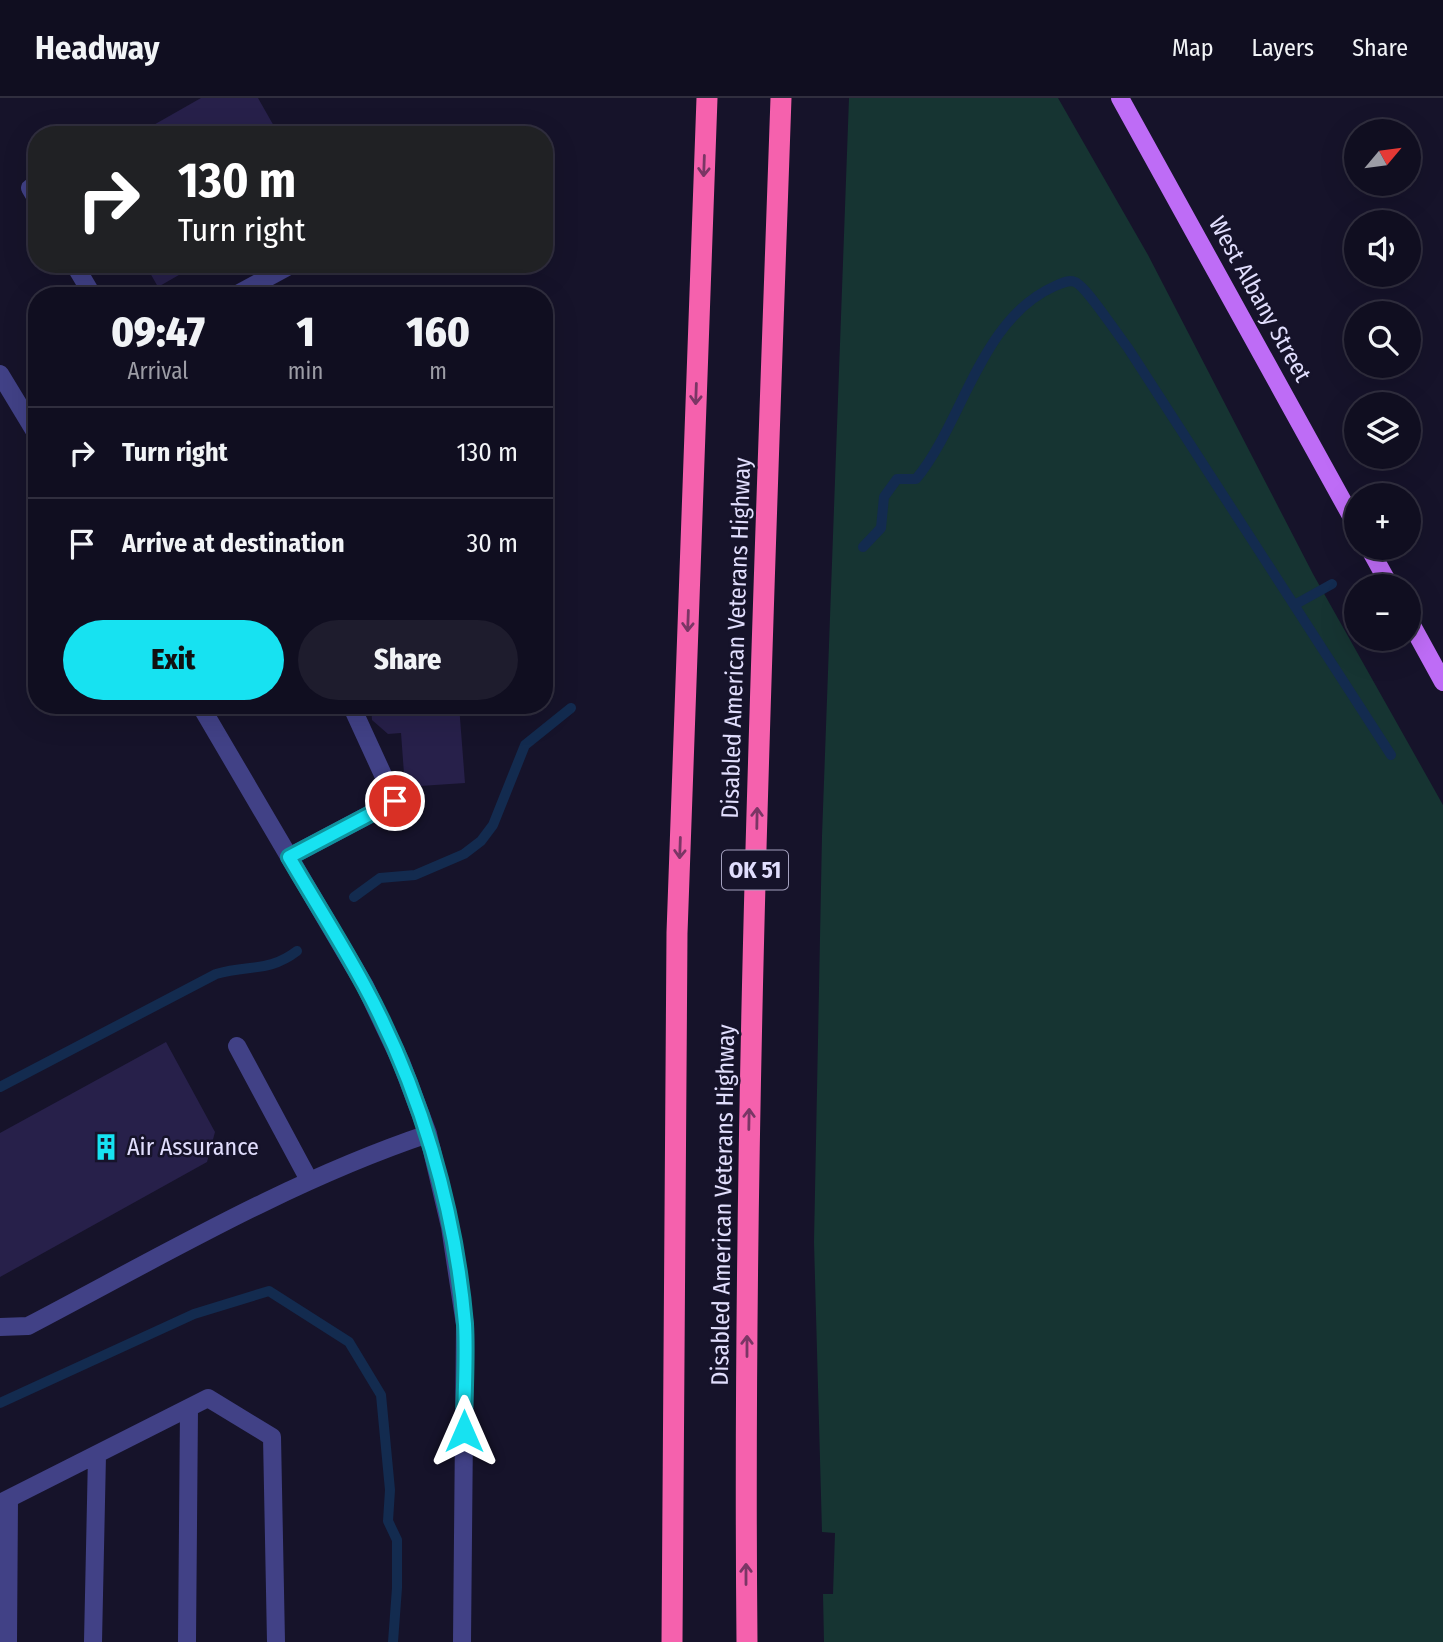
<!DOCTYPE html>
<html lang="en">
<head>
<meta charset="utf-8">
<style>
  :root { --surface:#100e20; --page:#1e1c2d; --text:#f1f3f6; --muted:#9c9ca5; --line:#302e3e; --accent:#17e2f1 }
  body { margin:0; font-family:"Fira Sans Condensed",sans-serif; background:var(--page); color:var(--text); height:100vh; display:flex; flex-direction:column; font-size:26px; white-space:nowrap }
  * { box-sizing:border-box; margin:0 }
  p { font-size:23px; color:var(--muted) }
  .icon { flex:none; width:38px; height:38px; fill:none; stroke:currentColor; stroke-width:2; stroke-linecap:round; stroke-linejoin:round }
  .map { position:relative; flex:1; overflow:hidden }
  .sheet { position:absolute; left:28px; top:189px; width:525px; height:427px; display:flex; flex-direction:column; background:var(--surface); border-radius:28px; box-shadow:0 7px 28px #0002,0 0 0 2px var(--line) }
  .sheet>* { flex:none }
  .top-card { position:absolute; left:28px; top:28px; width:525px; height:147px; border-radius:28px; box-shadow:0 7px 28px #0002,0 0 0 2px var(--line); background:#202124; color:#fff; overflow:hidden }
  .needle { width:46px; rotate:61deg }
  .fabs { position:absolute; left:1344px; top:21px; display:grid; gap:14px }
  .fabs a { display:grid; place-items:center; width:77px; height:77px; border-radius:50%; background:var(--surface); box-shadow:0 7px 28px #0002,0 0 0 2px var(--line); font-size:35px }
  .pin { position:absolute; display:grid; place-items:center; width:60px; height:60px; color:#fff; margin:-30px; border:4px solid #fff; border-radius:50%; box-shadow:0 2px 7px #0007 }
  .me { position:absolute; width:77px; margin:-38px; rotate:0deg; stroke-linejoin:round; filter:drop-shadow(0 0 5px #0008) }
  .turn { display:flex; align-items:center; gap:24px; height:147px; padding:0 35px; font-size:32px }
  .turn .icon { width:91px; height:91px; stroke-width:2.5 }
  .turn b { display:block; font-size:49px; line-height:60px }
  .eta { display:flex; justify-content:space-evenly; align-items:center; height:119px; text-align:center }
  .eta b { font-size:42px; font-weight:800; line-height:49px }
  .button { display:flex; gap:14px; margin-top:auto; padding:14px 35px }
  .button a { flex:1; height:80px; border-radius:42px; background:var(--accent); color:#111; font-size:28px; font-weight:800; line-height:80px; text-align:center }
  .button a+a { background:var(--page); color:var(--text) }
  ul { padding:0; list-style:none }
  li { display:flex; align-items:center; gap:21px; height:91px; padding:0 35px; border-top:2px solid var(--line) }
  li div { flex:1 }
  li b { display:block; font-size:26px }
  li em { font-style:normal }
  header { display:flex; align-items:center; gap:42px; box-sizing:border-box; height:98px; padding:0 35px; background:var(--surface); border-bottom:2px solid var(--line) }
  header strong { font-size:33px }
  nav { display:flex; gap:38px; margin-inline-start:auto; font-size:24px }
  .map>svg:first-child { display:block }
</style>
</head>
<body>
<header>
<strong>Headway</strong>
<nav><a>Map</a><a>Layers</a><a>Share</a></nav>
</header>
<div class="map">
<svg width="1443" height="1544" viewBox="0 0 1443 1544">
  <rect width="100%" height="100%" fill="#16132a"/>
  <path fill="#163432" d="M849 0H1058L1148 157 1313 476 1443 707V1544H824L823 1496H833L835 1435 822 1434 814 1144 822 738Z"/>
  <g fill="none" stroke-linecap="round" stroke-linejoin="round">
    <path stroke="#132b4f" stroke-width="10" d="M863 449 881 430 884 399 897 381H916C964 323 980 221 1055 188 1061 186 1068 181 1075 184 1086 188 1117 236 1128 250L1391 657
      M1296 506 1332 486
      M354 799 380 780 415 777 464 756 481 743 493 727 525 647 571 610
      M0 989 216 876C249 866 268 875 297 853
      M0 1305 194 1216 269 1193 349 1244 381 1297 390 1392 388 1423 397 1442V1490L393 1544"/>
  </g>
  <path fill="#27204a" d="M201 0H258L279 37H136Z
    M145 166H198L158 189Z
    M371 607H459L465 685 405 689 401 635 388 636 372 622Z
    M166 944 215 1034 207 1064 0 1179V1035Z"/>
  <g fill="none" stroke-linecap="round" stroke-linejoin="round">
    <path stroke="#414186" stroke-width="18" d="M30 90 37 102
      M74 166 93 198
      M234 198 287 169
      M0 276 37 337
      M200 607 365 888 401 964 428 1036 450 1129 465 1227 462 1544
      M289 759 395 703 351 607
      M237 948 309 1082
      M0 1229 28 1228C158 1160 288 1083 428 1036
      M0 1405 208 1300 272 1339 276 1544
      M8 1544 9 1401
      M93 1544 97 1357
      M187 1544 189 1310"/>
    <path stroke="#be6cf6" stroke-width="18" d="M1120 0 1356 427
      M1369 450 1390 488
      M1409 522 1443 584"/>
    <path stroke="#f561ad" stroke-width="21" d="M672 1544 677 835 707 0
      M747 1544C742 1029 763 515 781 0"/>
  </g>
  <defs><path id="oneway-shaft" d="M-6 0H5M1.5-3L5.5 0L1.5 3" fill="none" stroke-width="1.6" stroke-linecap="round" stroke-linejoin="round" transform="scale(1.75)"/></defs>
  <g stroke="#7a3665">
    <use href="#oneway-shaft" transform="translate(704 68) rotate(92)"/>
    <use href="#oneway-shaft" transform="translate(696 296) rotate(92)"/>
    <use href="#oneway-shaft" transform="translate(688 523) rotate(92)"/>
    <use href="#oneway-shaft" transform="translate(757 720) rotate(-89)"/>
    <use href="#oneway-shaft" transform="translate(680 750) rotate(92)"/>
    <use href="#oneway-shaft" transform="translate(749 1021) rotate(-89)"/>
    <use href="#oneway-shaft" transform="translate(747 1248) rotate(-90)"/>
    <use href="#oneway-shaft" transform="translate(746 1476) rotate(-90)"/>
  </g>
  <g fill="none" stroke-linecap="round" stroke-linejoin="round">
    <defs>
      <path id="route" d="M395 703 289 759C314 802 341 844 364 887 420 990 455 1110 465 1226 467 1261 464 1298 464 1333"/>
    </defs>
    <use href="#route" stroke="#0f939d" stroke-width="18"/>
    <use href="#route" stroke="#17e2f1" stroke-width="12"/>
  </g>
  <defs>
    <symbol id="building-bare" viewBox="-9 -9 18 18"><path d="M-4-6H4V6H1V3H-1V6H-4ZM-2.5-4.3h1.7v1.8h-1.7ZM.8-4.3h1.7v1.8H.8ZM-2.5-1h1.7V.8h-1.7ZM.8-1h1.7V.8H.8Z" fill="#17e2f1" stroke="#16132a" stroke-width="2.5" paint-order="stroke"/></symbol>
  </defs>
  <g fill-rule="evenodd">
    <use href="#building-bare" x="87" y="1030" width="38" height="38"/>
  </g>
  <g text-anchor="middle" stroke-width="5" stroke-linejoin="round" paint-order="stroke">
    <rect fill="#16132a" stroke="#a4a1be" stroke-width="2" x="722" y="752.5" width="66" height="39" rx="5"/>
    <g font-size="23" font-weight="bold" fill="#e1defd">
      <text x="755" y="780">OK 51</text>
    </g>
    <g font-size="24" fill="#e1defd" stroke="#16132a">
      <text transform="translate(1260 201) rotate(61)" y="8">West Albany Street</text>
      <text transform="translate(736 540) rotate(-88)" y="8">Disabled American Veterans Highway</text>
      <text transform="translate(723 1107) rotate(-89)" y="8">Disabled American Veterans Highway</text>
    </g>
    <g font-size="24" fill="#e1defd" stroke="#16132a" text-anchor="start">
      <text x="127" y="1057">Air Assurance</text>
    </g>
  </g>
</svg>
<div class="fabs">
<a><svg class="needle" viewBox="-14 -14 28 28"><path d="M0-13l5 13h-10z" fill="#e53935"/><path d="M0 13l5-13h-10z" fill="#9c9ca5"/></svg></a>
<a><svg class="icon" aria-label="sound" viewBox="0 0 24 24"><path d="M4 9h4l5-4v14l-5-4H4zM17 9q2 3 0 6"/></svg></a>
<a><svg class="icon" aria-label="search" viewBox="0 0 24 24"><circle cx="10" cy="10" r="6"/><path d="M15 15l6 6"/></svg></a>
<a><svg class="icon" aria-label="layers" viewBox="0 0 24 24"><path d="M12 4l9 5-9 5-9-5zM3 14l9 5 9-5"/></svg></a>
<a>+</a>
<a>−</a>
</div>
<div class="pin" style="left:395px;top:703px;background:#d93025"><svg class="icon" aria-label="arrive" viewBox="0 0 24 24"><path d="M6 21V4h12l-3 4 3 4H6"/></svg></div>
<svg class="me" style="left:464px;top:1333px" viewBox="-20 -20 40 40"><path d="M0-17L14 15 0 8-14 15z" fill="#17e2f1" stroke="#fff" stroke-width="4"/></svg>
<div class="top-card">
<div class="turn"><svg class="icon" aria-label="right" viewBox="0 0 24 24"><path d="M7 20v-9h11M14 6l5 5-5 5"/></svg><div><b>130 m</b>Turn right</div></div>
</div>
<section class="sheet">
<div class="eta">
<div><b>09:47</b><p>Arrival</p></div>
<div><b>1</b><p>min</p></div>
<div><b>160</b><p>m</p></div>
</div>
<ul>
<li><svg class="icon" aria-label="right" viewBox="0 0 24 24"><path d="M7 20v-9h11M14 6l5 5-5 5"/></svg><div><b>Turn right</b></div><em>130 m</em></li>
<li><svg class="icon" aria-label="arrive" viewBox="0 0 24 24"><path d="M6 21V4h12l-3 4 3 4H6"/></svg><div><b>Arrive at destination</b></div><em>30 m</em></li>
</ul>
<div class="button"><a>Exit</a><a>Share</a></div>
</section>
</div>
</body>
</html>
